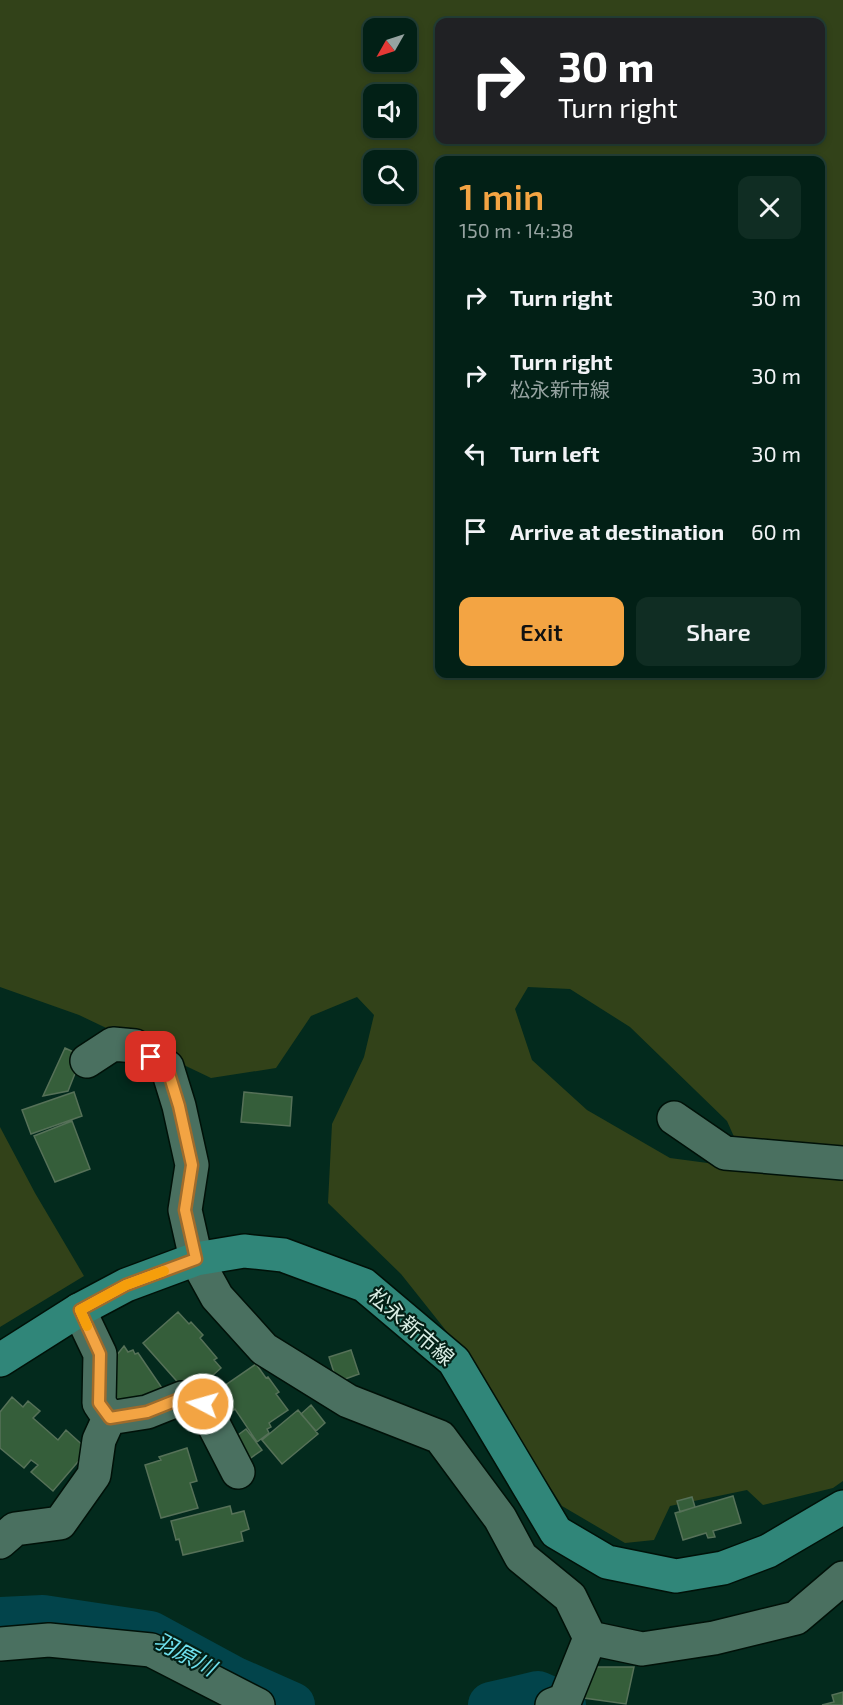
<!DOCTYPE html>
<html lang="en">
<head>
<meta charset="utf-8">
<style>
  :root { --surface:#022016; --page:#102d23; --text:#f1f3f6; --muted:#96a3a1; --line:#233e35; --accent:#f3a443 }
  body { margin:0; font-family:"Exo 2","Noto Sans JP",sans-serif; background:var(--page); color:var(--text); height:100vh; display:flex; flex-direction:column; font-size:22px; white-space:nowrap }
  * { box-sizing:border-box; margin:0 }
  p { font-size:20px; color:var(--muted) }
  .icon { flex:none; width:33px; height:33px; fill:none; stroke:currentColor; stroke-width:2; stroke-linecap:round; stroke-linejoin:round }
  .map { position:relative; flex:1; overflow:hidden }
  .details { position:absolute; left:435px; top:156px; width:390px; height:522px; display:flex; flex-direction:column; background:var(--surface); border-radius:12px; box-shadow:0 3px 9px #0003,0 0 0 2px var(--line) }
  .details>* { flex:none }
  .banner { position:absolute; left:435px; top:18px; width:390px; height:126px; border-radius:12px; box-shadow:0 3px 9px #0003,0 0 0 2px var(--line); background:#202124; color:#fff; overflow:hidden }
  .needle { width:39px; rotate:231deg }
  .fabs { position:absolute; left:363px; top:18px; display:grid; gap:12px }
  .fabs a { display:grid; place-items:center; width:54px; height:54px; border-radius:12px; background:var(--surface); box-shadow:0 3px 9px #0003,0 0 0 2px var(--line); font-size:30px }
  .pin { position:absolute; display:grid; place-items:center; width:51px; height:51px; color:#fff; margin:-26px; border-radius:12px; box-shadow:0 3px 9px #0006 }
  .me { position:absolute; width:66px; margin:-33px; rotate:276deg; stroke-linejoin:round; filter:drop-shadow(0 0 4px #0008) }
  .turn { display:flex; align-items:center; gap:21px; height:126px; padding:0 24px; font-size:27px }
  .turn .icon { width:78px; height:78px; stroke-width:2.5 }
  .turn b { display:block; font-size:42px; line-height:51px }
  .round { display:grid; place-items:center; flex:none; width:63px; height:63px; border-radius:12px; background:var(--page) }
  .overview { display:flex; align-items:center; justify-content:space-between; height:102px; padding:0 24px }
  h1 { font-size:36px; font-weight:600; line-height:45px; color:var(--accent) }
  .primary-button { display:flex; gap:12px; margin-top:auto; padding:12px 24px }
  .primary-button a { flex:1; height:69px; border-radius:12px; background:var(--accent); color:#111; font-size:24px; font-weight:600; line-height:69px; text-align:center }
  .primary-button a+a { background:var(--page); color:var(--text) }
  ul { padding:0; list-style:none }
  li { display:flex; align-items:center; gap:18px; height:78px; padding:0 24px }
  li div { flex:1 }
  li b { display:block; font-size:22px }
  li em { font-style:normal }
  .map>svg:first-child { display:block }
</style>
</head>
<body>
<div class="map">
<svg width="843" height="1705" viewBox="0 0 843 1705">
  <rect width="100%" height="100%" fill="#032a1d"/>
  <path fill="#324219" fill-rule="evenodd" d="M0 0H843V1154L735 1139 727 1121 630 1027 570 989 528 987 515 1009 532 1060 587 1110 670 1158 843 1181V1481L833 1488 763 1505 747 1490 670 1506 654 1540 625 1543 562 1506 467 1357 401 1274 328 1203 332 1124 364 1057 374 1015 357 997 311 1016 276 1068 211 1078 79 1015 0 987ZM440 22H820V140H440ZM374 28H406V62H374ZM374 94H406V128H374ZM374 160H406V194H374ZM440 160H820V674H440Z
    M0 1127 35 1193 84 1276 0 1327Z"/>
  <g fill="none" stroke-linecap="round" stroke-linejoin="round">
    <path stroke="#02444b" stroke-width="46" d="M0 1620 43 1618 150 1634 233 1679 292 1705
      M491 1705 538 1694 563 1705"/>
  </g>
  <path fill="#355e3a" stroke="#567158" stroke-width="1.5" d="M65 1048 82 1056 68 1091 43 1096Z
    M74 1092 82 1116 31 1134 22 1110Z
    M244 1092 292 1097 290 1126 241 1122Z
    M72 1121 90 1169 55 1182 34 1136Z
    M178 1312 189 1324 191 1322 203 1335 200 1338 217 1358 214 1360 221 1368 202 1385 194 1376 182 1387 143 1343Z
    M124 1346 128 1352 133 1350 135 1354 138 1353 162 1388 133 1408 125 1410 105 1381 107 1367Z
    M351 1350 359 1374 337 1382 329 1357Z
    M256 1364 266 1378 268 1377 279 1392 276 1394 288 1410 269 1423 271 1427 267 1429 269 1433 257 1442 235 1409 225 1416 211 1395Z
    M12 1397 23 1407 28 1401 40 1411 33 1418 58 1440 66 1430 88 1450 53 1491 31 1472 38 1465 31 1460 24 1468 0 1448V1412Z
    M311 1405 325 1423 316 1431 301 1414Z
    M298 1410 318 1434 282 1464 262 1440Z
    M246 1429 262 1450 245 1462 230 1441Z
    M187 1448 197 1481 190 1483 198 1508 161 1518 145 1465 161 1460 159 1457Z
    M733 1496 741 1523 713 1531 715 1537 708 1538 706 1533 683 1540 675 1513Z
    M692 1497 695 1507 680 1512 677 1501Z
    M230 1506 232 1514 244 1511 249 1529 241 1532 243 1541 183 1555 179 1539 176 1540 171 1521Z
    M593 1667H634L626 1704 584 1698 587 1676Z
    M843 1692V1705H822L834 1702 832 1695Z"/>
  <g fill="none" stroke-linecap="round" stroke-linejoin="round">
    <defs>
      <path id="minor" d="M87 1061 113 1044 135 1046 167 1067 179 1106 192 1165 185 1210 196 1259 217 1297 264 1349 348 1401 440 1437 500 1518 521 1557 570 1597 590 1638 565 1700 552 1705
        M674 1118 725 1153 843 1163
        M79 1310 100 1354 99 1403 109 1418 147 1412 182 1398 203 1404 238 1472
        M0 1542 15 1529 60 1523 94 1475 99 1440 109 1418
        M590 1638 642 1649 714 1638 796 1618 843 1578
        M0 1644 49 1640 151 1650 258 1705"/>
      <path id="major" d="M0 1360 79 1310 126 1285 196 1259 244 1251 283 1255 364 1285 454 1361 556 1532 607 1562 676 1576 723 1568 768 1551 843 1507"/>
    </defs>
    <use href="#minor" stroke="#001108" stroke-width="36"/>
    <use href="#major" stroke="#001108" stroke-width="36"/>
    <use href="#minor" stroke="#4a7060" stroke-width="33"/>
    <use href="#major" stroke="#308679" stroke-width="33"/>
  </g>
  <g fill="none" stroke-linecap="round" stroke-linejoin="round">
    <defs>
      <path id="route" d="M151 1057 167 1067 179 1106 192 1165 185 1210 196 1259 126 1285 80 1310 100 1354 99 1403 110 1418 147 1412 182 1398 203 1404"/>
    </defs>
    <use href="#route" stroke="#9e6b2c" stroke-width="15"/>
    <use href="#route" stroke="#f3a443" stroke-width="10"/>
    <path stroke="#f59e0b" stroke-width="10" d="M87 1326 80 1310 126 1285 164 1271"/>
  </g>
  <g text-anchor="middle" stroke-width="4.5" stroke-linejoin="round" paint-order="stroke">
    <g font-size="21" fill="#d9ede4" stroke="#031f15">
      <text transform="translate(411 1327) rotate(41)" y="7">松永新市線</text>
    </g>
    <g font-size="22" font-style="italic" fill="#6fe0ee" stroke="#031f15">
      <text transform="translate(185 1654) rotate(28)" y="8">羽原川</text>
    </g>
  </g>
</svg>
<div class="fabs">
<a><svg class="needle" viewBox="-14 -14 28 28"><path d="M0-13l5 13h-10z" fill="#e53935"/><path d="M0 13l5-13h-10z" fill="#96a3a1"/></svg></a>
<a><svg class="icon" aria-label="sound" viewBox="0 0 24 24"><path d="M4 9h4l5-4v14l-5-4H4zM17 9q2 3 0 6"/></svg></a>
<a><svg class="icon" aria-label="search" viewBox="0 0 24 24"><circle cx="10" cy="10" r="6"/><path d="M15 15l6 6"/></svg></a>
</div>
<div class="pin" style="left:151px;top:1057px;background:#d93025"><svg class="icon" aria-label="arrive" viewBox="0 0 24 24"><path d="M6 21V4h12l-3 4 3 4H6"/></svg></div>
<svg class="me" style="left:203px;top:1404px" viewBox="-20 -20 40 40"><circle r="17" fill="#f3a443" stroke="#fff" stroke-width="3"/><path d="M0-11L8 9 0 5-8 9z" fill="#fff"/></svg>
<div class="banner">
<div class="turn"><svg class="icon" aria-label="right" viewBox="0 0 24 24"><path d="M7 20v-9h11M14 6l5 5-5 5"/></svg><div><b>30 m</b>Turn right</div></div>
</div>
<section class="details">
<div class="overview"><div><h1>1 min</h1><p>150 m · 14:38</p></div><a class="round"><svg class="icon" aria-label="close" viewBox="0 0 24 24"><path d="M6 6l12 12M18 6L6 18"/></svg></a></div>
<ul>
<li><svg class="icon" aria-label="right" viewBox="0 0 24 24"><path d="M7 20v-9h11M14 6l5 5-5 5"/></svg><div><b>Turn right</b></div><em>30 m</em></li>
<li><svg class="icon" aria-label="right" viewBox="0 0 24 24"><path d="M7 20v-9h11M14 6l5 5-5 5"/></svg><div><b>Turn right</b><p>松永新市線</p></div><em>30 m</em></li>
<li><svg class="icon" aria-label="left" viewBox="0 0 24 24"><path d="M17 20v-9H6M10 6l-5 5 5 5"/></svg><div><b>Turn left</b></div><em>30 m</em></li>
<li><svg class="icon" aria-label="arrive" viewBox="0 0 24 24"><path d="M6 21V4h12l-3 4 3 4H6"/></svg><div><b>Arrive at destination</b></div><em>60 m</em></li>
</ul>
<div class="primary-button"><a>Exit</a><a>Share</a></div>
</section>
</div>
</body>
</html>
